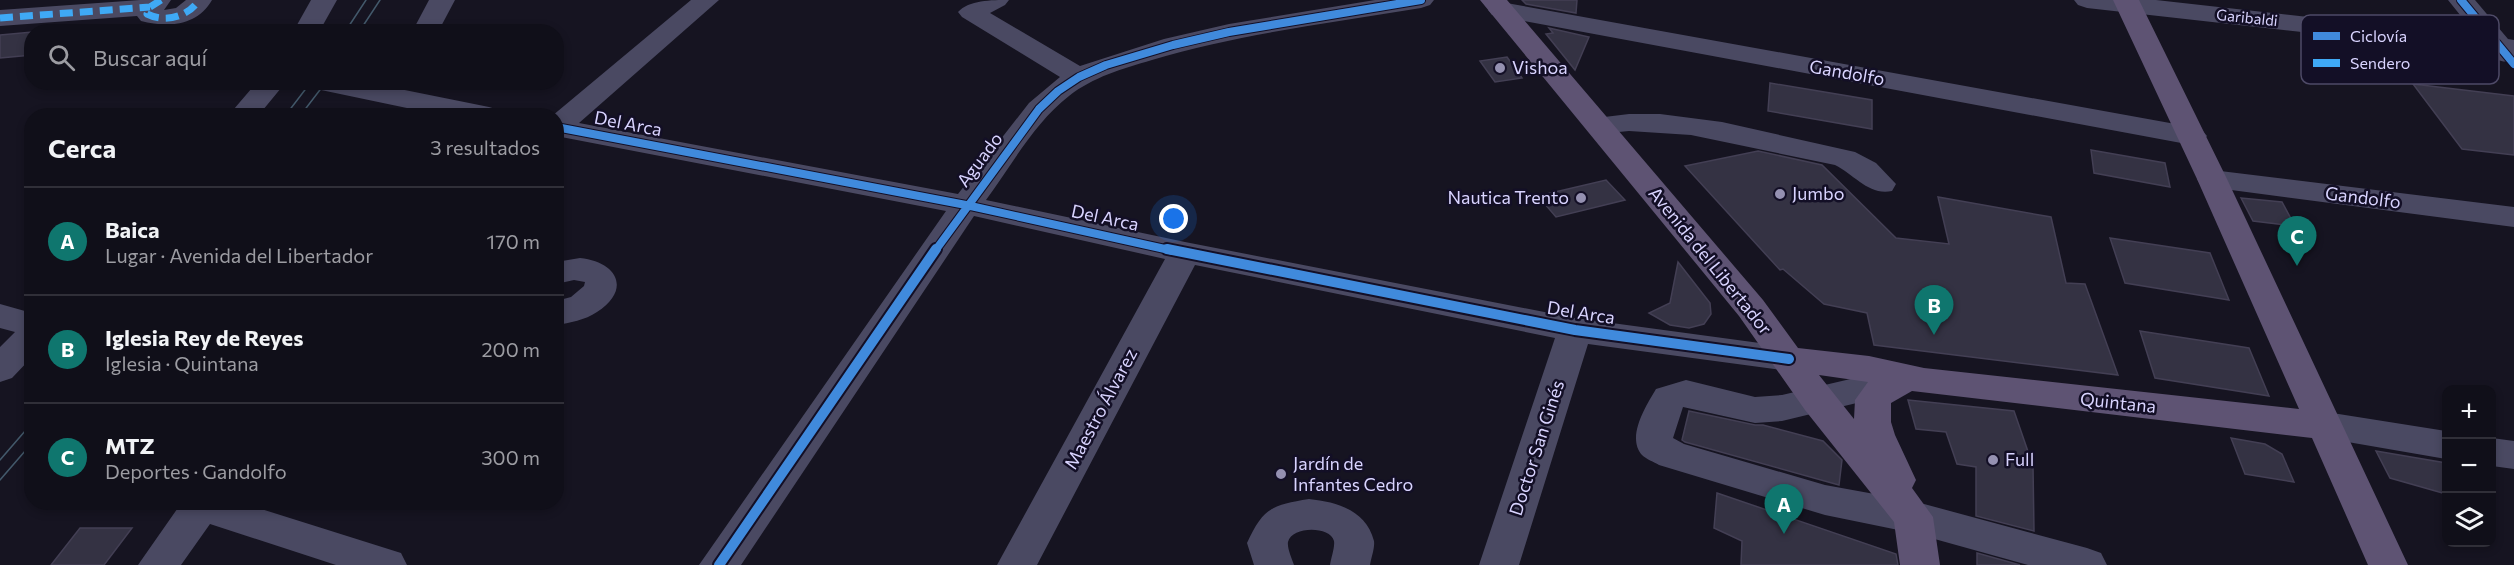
<!DOCTYPE html>
<html lang="es">
<meta charset="utf-8">
<style>
body{margin:0;font-family:Commissioner,sans-serif;background:#191822;color:#f1f3f6}
.controls{position:absolute;right:18px;bottom:18px;display:grid;overflow:hidden;border-radius:12px;box-shadow:0 3px 9px #0003}
.controls button{width:54px;height:54px;display:grid;place-items:center;padding:0;border:0;border-bottom:2px solid #302f38;background:#100f19;color:#f1f3f6;font:30px sans-serif}
.you{position:absolute;left:1174px;top:219px;width:21px;height:21px;margin:-15px;border:4px solid #fff;border-radius:50%;background:#1a73e8;box-shadow:0 0 0 9px #1a73e833}
.badge{display:grid;place-items:center;width:39px;height:39px;border-radius:50%;background:#0f766e;color:#fff;font-size:20px;font-weight:700}
.pin{position:absolute;translate:-50% -50px;filter:drop-shadow(0 2px 3px #0008)}
.pin::after{content:'';position:absolute;top:32px;width:21px;height:18px;background:inherit;clip-path:polygon(0 0,100% 0,50% 100%)}
.list{margin:0;padding:0;list-style:none}
h2{display:flex;justify-content:space-between;align-items:center;height:78px;margin:0;padding:0 24px;font-size:26px}
h2 small{font-size:20px;font-weight:400;color:#9c9ca2}
.list li{display:grid;grid-template-columns:39px 1fr auto;gap:18px;align-items:center;box-sizing:border-box;height:108px;padding:0 24px;border-top:2px solid #302f38}
.list b{display:block;font-size:22px;white-space:nowrap}
.list p{margin:0;font-size:20px;white-space:nowrap;color:#9c9ca2}
.list em{font-size:20px;font-style:normal;color:#9c9ca2}
.icon{flex:none;width:33px;height:33px;fill:none;stroke:currentColor;stroke-width:2;stroke-linecap:round;stroke-linejoin:round}
.map{position:relative;flex:none;width:2514px;height:565px;overflow:hidden}
.search{position:absolute;background:#100f19;box-shadow:0 3px 9px #0003;left:24px;top:24px;width:540px;height:66px;display:flex;align-items:center;gap:15px;box-sizing:border-box;padding:0 21px;border-radius:24px;color:#9c9ca2;font-size:22px}
.panel{position:absolute;background:#100f19;box-shadow:0 3px 9px #0003;left:24px;top:108px;width:540px;height:402px;border-radius:24px}
.map>svg:first-child{display:block}
.building{fill:#343243;stroke:#433f54;stroke-width:1.5}
.lines{fill:none;stroke-linecap:round;stroke-linejoin:round}
.minor{fill:#4a4962;fill-rule:evenodd}
.major{fill:#5e5373;fill-rule:evenodd}
.tram{stroke:#43596b;stroke-width:1.5}
.quiet{stroke:#3fa9f5;stroke-width:7;stroke-dasharray:13 7;stroke-linecap:butt}
.cycleway-far1-casing{stroke:#130f26;stroke-width:10}
.cycleway-casing{stroke:#130f26;stroke-width:14}
.cycleway-far1{stroke:#408adc;stroke-width:8}
.cycleway{stroke:#408adc;stroke-width:10}
.poi-dot{fill:#9591b1;stroke:#130f26;stroke-width:2}
.labels{text-anchor:middle;stroke-width:5;stroke-linejoin:round;paint-order:stroke}
.far-street-label{font-size:15px;fill:#d9d4ff;stroke:#130f26}
.poi-label{font-size:18px;fill:#d9d4ff;stroke:#130f26;text-anchor:start}
.street-label{font-size:18px;fill:#d9d4ff;stroke:#130f26}
.key{fill:#130f26;stroke:#4e4a67;stroke-width:1.5}
.key-label{font-size:16px;fill:#d9d4ff}
</style>
<div class="map">
<svg width="2514" height="565" viewBox="0 0 2514 565">
<rect width="100%" height="100%" fill="#161421"/>
<!-- building -->
<path class="building" d="M1522 0H1577L1576 13 1526 4Z
M1549 28 1589 37 1575 70 1546 34 1553 33Z
M32 32V55L0 58V35Z
M1507 57 1522 78 1495 82 1480 61Z
M1770 83 1872 100V129L1768 111Z
M2413 84 2514 96V155L2462 149Z
M2091 150 2165 163 2170 187 2094 173Z
M1758 151 1822 165 1896 238 1949 244 1938 197 2051 217 2066 283 2085 284 2118 375 1874 345 1867 313 1824 304 1783 269 1780 270 1685 166Z
M1606 180 1625 200 1556 217 1538 196Z
M2241 198 2282 202 2295 226 2253 221Z
M2110 238 2210 253 2229 300 2125 283Z
M1678 262 1710 303 1711 314 1704 324 1689 328 1670 325 1649 313 1670 303Z
M2140 331 2249 348 2269 396 2155 378Z
M1908 400 2014 411 2033 466 2034 531 1976 516V467L1957 464 1946 432 1916 429Z
M1689 411 1755 425H1763L1823 441 1842 460 1839 485 1685 442 1682 440Z
M2231 438 2265 444 2282 454 2294 482 2245 474Z
M2376 451 2446 463V494L2390 478Z
M1717 493 1896 554 1898 565H1741L1742 541 1714 528Z
M80 528H132L104 565H51Z
M1977 553 2020 565H1977Z"/>
<g class="lines">
<!-- minor -->
<path class="minor" d="M140 0H171L164 10 176 8 186 0H212C197 26 168 28 141 21L137 16 0 26V10Z
M311 0H337L319 32H293Z
M429 0H455L438 32H412Z
M691 0H719L579 123 958 194 1029 103 1060 77 962 17 958 12C969 0 991 0 1009 0L1005 5 990 13 1080 66 1164 39 1229 24 1375 0H1434L1430 5 1421 8C1331 23 1239 34 1152 60 1122 69 1093 77 1069 96 1035 122 1011 166 986 200L1185 242 1575 318 1789 347 1801 350 1807 359 1801 368 1789 371 1588 344 1519 565H1479L1555 338 1195 265 1037 565H997L1165 259 974 216 741 565H699L946 211 556 136V116H552Z
M2074 0H2156L2477 36 2448 0H2475L2508 39 2514 40V60C2504 63 2498 62 2491 53L2087 8 2078 5Z
M1501 2 2192 127 2202 130 2207 136 2202 142 2192 145 1492 15 1488 10 1492 5Z
M257 82H286L258 116H228Z
M308 82H365L489 107 499 110 503 116H445L321 90 311 88Z
M1629 114H1660L1722 122 1855 152 1876 163 1896 184 1892 191C1869 196 1855 175 1835 165L1691 135 1629 131 1598 134 1588 131 1584 125 1588 119Z
M2212 170 2514 207V227L2201 186 2197 179 2201 172Z
M580 258C617 262 632 289 597 312 585 320 570 323 556 325V301L571 297 584 286 585 282 574 280 556 284V262Z
M0 304 32 313V357L12 378 0 382V347L15 332 0 328Z
M1906 366 1919 370 1924 379 1919 388 1782 421 1755 423 1683 407 1673 438 1684 444 1825 485 1913 501 2087 548 2101 553 2107 565H2028L1913 533 1825 515 1659 465C1654 462 1646 459 1642 455 1626 437 1646 406 1656 389L1686 380 1755 397 1782 395Z
M2326 412 2446 431V459L2313 436 2308 426 2313 416Z
M2492 438 2514 441V469L2492 466Z
M1309 499C1337 502 1366 510 1374 541 1375 548 1371 558 1370 565H1330C1331 558 1335 547 1334 541 1330 526 1292 526 1288 542 1287 548 1292 559 1294 565H1254L1247 543C1263 508 1272 505 1309 499Z
M182 502H239L401 553 407 565H336L210 524 181 565H138Z"/>
<!-- major -->
<path class="major" d="M1480 0H1507L1763 300 1798 348 1869 356 1924 368 2299 409 2197 179 2113 0H2139L2227 179 2408 565H2368L2312 438 1912 391 1891 403V422L1895 435 1916 480 1912 488 1933 517 1940 565H1900L1894 522 1805 410 1739 316ZM1819 375 1868 382 1855 400 1854 419Z"/>
<!-- tram -->
<path class="tram" d="M345 32 366 0
M359 32 380 0
M285 116 311 82
M300 116 326 82
M0 460 32 423
M0 480 32 443"/>
<!-- quiet -->
<path class="quiet" d="M161 0 150 7 147 14C165 23 188 17 199 0
M0 18 150 7"/>
<defs>
<path id="cycleway-far1" d="M2461 0 2514 64
M556 127 966 205 1174 251
M935 251 1039 109 1058 91 1079 77 1106 65 1173 45 1229 32 1421 0"/>
<path id="cycleway" d="M1167 249 1575 330 1789 359
M719 565 936 249"/>
</defs>
<!-- cycleway-far1 casing -->
<use href="#cycleway-far1" class="cycleway-far1-casing"/>
<!-- cycleway casing -->
<use href="#cycleway" class="cycleway-casing"/>
<!-- cycleway-far1 -->
<use href="#cycleway-far1" class="cycleway-far1"/>
<!-- cycleway -->
<use href="#cycleway" class="cycleway"/>
</g>
<!-- markers -->
<g class="poi-dot">
<circle cx="1500" cy="68" r="6"/>
<circle cx="1780" cy="194" r="6"/>
<circle cx="1581" cy="198" r="6"/>
<circle cx="1993" cy="460" r="6"/>
<circle cx="1281" cy="474" r="6"/>
</g>
<g class="labels">
<!-- far-street labels -->
<g class="far-street-label">
<text transform="translate(2247 18) rotate(6)" y="5">Garibaldi</text>
</g>
<!-- poi labels -->
<g class="poi-label">
<text x="1512" y="74">Vishoa</text>
<text x="1792" y="200">Jumbo</text>
<text x="1569" y="204" text-anchor="end">Nautica Trento</text>
<text x="2005" y="466">Full</text>
<text x="1293" y="470">Jardín de<tspan x="1293" dy="21">Infantes Cedro</tspan></text>
</g>
<!-- street labels -->
<g class="street-label">
<text transform="translate(1847 73) rotate(10)" y="6">Gandolfo</text>
<text transform="translate(628 124) rotate(11)" y="6">Del Arca</text>
<text transform="translate(980 160) rotate(-53)" y="6">Aguado</text>
<text transform="translate(2363 198) rotate(7)" y="6">Gandolfo</text>
<text transform="translate(1105 218) rotate(12)" y="6">Del Arca</text>
<text transform="translate(1710 261) rotate(51)" y="6">Avenida del Libertador</text>
<text transform="translate(1581 313) rotate(9)" y="6">Del Arca</text>
<text transform="translate(2118 403) rotate(6)" y="6">Quintana</text>
<text transform="translate(1101 409) rotate(-62)" y="6">Maestro Álvarez</text>
<text transform="translate(1537 448) rotate(-72)" y="6">Doctor San Ginés</text>
</g>
</g>
<!-- legend -->
<rect x="2301" y="15" width="198" height="69" rx="9" class="key"/>
<rect x="2313" y="32" width="27" height="8" fill="#408adc"/>
<rect x="2313" y="59" width="27" height="8" fill="#3fa9f5"/>
<g class="key-label">
<text x="2350" y="42">Ciclovía</text>
<text x="2350" y="69">Sendero</text>
</g>
</svg>
<div class="controls">
<button>+</button>
<button>−</button>
<button><svg class="icon" aria-label="layers" viewBox="0 0 24 24"><path d="M12 4l9 5-9 5-9-5zM3 14l9 5 9-5"/></svg></button>
</div>
<div class="you"></div>
<div class="pin badge" style="left:1784px;top:534px">A</div>
<div class="pin badge" style="left:1934px;top:335px">B</div>
<div class="pin badge" style="left:2297px;top:266px">C</div>
<div class="search"><svg class="icon" aria-label="search" viewBox="0 0 24 24"><circle cx="10" cy="10" r="6"/><path d="M15 15l6 6"/></svg>Buscar aquí</div>
<section class="panel">
<h2>Cerca<small>3 resultados</small></h2>
<ul class="list">
<li><span class="badge">A</span><div><b>Baica</b><p>Lugar · Avenida del Libertador</p></div><em>170 m</em></li>
<li><span class="badge">B</span><div><b>Iglesia Rey de Reyes</b><p>Iglesia · Quintana</p></div><em>200 m</em></li>
<li><span class="badge">C</span><div><b>MTZ</b><p>Deportes · Gandolfo</p></div><em>300 m</em></li>
</ul>
</section>
</div>
